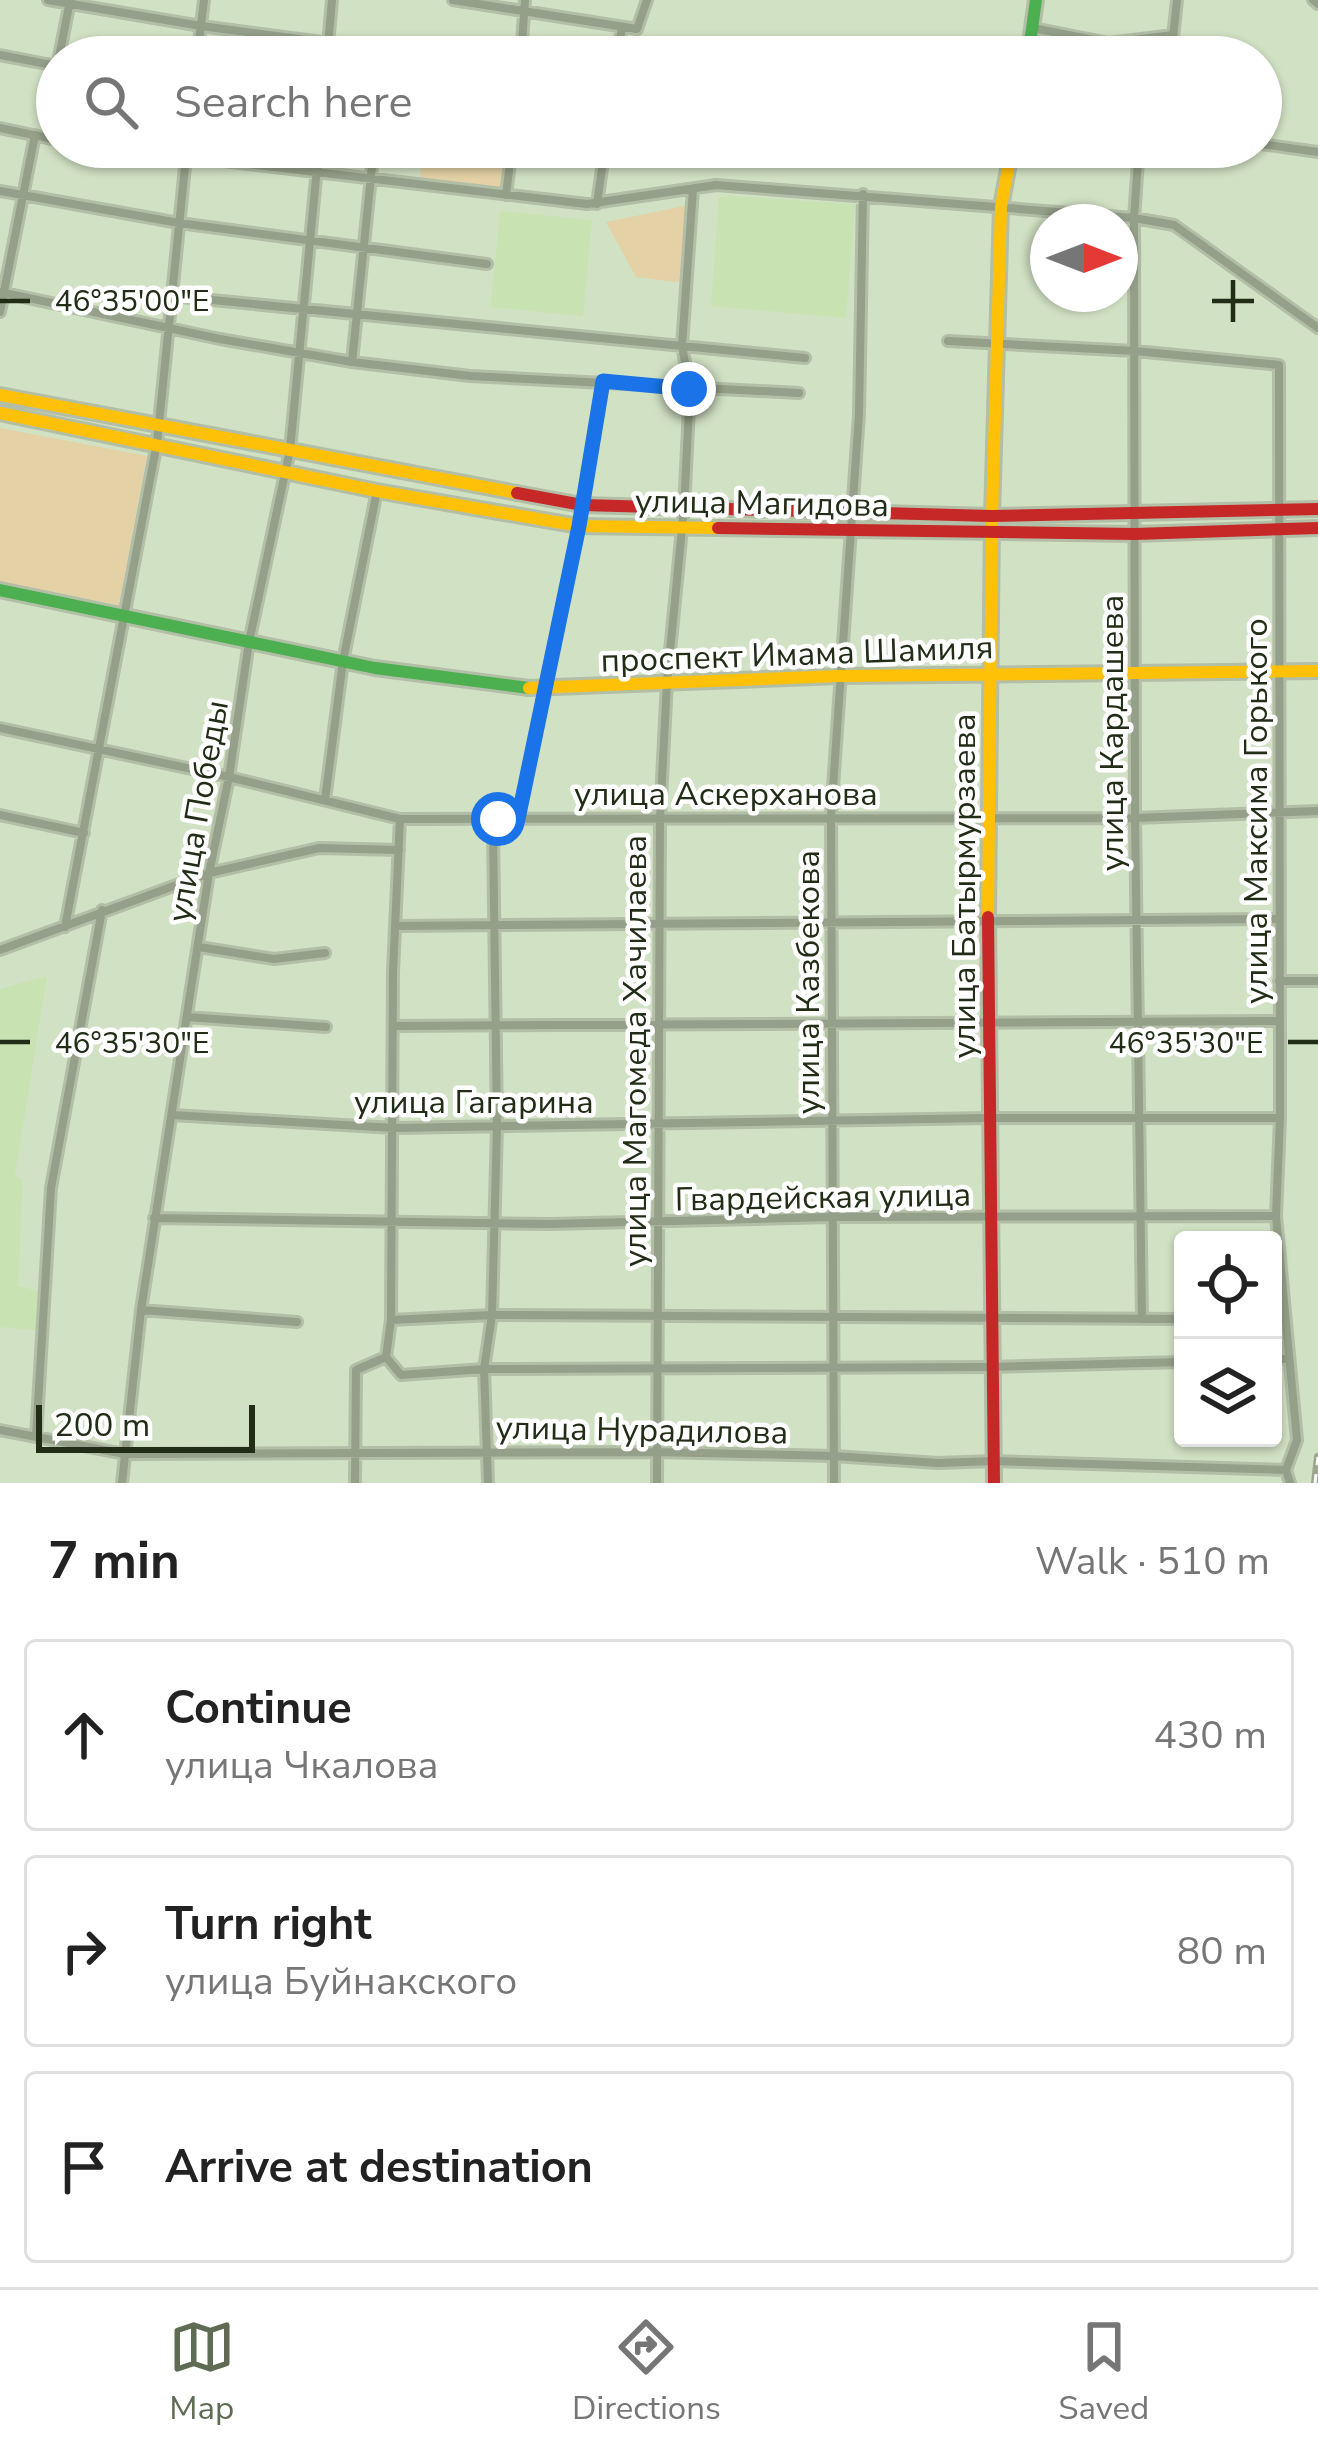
<!DOCTYPE html>
<meta charset="utf-8">
<style>
body{margin:0;font-family:"Nunito Sans",sans-serif;background:#f2f2f2;color:#222}
.controls{position:absolute;right:36px;bottom:36px;display:grid;overflow:hidden;border-radius:12px;box-shadow:0 3px 9px #0004}
.controls button{width:108px;height:108px;display:grid;place-items:center;padding:0;border:0;border-bottom:3px solid #e0e0e0;background:#fff;color:#222;font:60px sans-serif}
.compass{position:absolute;left:1030px;top:204px;width:108px;height:108px;border-radius:50%;background:#fff;box-shadow:0 3px 9px #0004;rotate:90deg}
.scale{position:absolute;left:36px;bottom:30px;width:219px;box-sizing:border-box;padding-left:12px;border:6px solid #222d17;border-top:0;font-size:33px;line-height:42px;white-space:nowrap;color:#222d17;-webkit-text-stroke:9px #fff;paint-order:stroke}
.stop{position:absolute;width:36px;height:36px;margin:-27px;border:9px solid #1a73e8;border-radius:50%;background:#fff}
.stop.end{background:#1a73e8;border-color:#fff;box-shadow:0 3px 12px #0008}
.list{margin:0;padding:0;list-style:none}
h2{display:flex;justify-content:space-between;align-items:center;height:156px;margin:0;padding:0 48px;font-size:51px}
h2 small{font-size:39px;font-weight:400;color:#767676}
.list li{display:grid;grid-template-columns:78px 1fr auto;gap:36px;align-items:center;box-sizing:border-box;height:192px;margin:0 24px 24px;padding:0 24px;border:3px solid #e0e0e0;border-radius:12px}
.list b{display:block;font-size:45px;white-space:nowrap}
.list p{margin:0;font-size:39px;white-space:nowrap;color:#767676}
.list em{font-size:39px;font-style:normal;color:#767676}
.icon{flex:none;width:66px;height:66px;fill:none;stroke:currentColor;stroke-width:2;stroke-linecap:round;stroke-linejoin:round}
.map{position:relative;flex:none;width:1318px;height:1483px;overflow:hidden}
.search{position:absolute;background:#fff;box-shadow:0 3px 9px #0004;left:36px;right:36px;top:36px;height:132px;display:flex;align-items:center;gap:30px;box-sizing:border-box;padding:0 42px;border-radius:66px;color:#767676;font-size:45px}
.sheet{height:804px;background:#fff}
nav{display:flex;justify-content:space-around;align-items:center;box-sizing:border-box;height:168px;border-top:3px solid #e0e0e0;background:#fff;font-size:33px;color:#767676}
nav a{display:grid;justify-items:center;gap:6px}
nav .on{color:#5f6c53}
.map>svg:first-child{display:block}
.built{fill:#c9e2b2}
.green{fill:#e4d2a6}
.lines{fill:none;stroke-linecap:round;stroke-linejoin:round}
.street-casing{stroke:#b2bea6;stroke-width:14}
.fast-casing{stroke:#b2bea6;stroke-width:18}
.slow-casing{stroke:#b2bea6;stroke-width:18}
.jam-casing{stroke:#b2bea6;stroke-width:18}
.street{stroke:#94a089;stroke-width:8}
.fast{stroke:#4caf50;stroke-width:12}
.slow{stroke:#ffc107;stroke-width:12}
.jam{stroke:#c62828;stroke-width:12}
.rail-casing{stroke:#9ba690;stroke-width:8}
.rail{stroke:#fff;stroke-width:3;stroke-dasharray:9;stroke-linecap:butt}
.route{stroke:#1a73e8;stroke-width:15}
.ticks{fill:none;stroke:#222d17;stroke-width:4.5}
.labels{text-anchor:middle;stroke-width:9;stroke-linejoin:round;paint-order:stroke}
.street-label{font-size:33px;fill:#222d17;stroke:#fff}
.ticks-label{font-size:30px;text-anchor:middle;fill:#222d17;stroke:#fff;stroke-width:9;stroke-linejoin:round;paint-order:stroke}
</style>
<div class="map">
<svg width="1318" height="1483" viewBox="0 0 1318 1483">
<rect width="100%" height="100%" fill="#d1e1c3"/>
<!-- built -->
<path class="built" d="M732 196 855 204 846 318 711 306 719 198Z
M500 211 592 220 583 316 491 307Z
M47 976 15 1175 23 1180 18 1286 38 1291 37 1330 0 1327V989Z"/>
<!-- green -->
<path class="green" d="M420 147H508L503 191 421 183Z
M689 205 683 283 636 277 606 222Z
M0 428 147 456 119 605 0 582Z"/>
<g class="lines">
<defs>
<path id="street" d="M48 0 201 26 437 57
M453 0 637 29 647 0
M1313 0 1318 4
M1033 28 1109 43 1173 35
M0 55 57 66
M59 57 70 1
M197 57 204 0
M327 57 332 0
M521 57 525 0
M617 57 622 27
M1171 57 1177 0
M0 128 57 140
M1261 144 1318 152
M104 147 587 204 716 185 1134 218 1174 225 1318 328
M1139 147 1134 218 1135 818 1142 1319
M0 191 179 223 487 264
M506 195 512 147
M597 204 605 147
M0 292 220 339 352 362 470 376 799 393
M171 296 805 358
M0 312 35 135
M948 341 1135 351 1279 365 1280 1118 1276 1216 1297 1440 1286 1470
M352 362 374 147
M0 728 229 777 400 819 1135 818 1318 811
M325 800 343 661 377 491
M0 815 84 833
M518 819 579 526 603 381
M395 926 1279 919
M65 927 157 443 187 147
M199 947 274 959 325 953
M0 950 209 873 319 848 399 850
M1279 981H1318
M187 1017 326 1027
M394 1026 1280 1021
M172 1115 394 1128 989 1118H1280
M154 1218 549 1224 831 1217 1276 1216
M141 1310 297 1322
M391 1320 492 1315 1183 1319
M386 1357 401 1375 484 1369 991 1367 1183 1362
M386 1357 391 1320 393 972 400 819
M1273 1359H1288
M0 1430 125 1454 657 1452 834 1456 938 1463 994 1461 1286 1470
M36 1437 51 1188 102 910
M1286 1470 1290 1483
M122 1483 141 1310 209 873 229 777 249 642 290 450 319 147
M355 1483 356 1370 386 1357
M488 1483 484 1369 492 1315 497 1126 493 829 498 819
M657 1483 660 818 667 682 684 508 690 389 682 346 693 189
M834 1483 831 816 859 414 863 194"/>
<path id="fast" d="M1028 57 1036 0
M0 590 375 668 529 688"/>
<path id="slow" d="M0 395 517 493
M0 413 377 491 579 526 718 528
M529 688 839 676 1318 671
M988 917 992 516 1001 207 1012 147"/>
<path id="jam" d="M517 493 582 505 992 516 1318 509
M718 528 1135 534 1318 528
M988 917 994 1483"/>
</defs>
<!-- street casing -->
<use href="#street" class="street-casing"/>
<!-- fast casing -->
<use href="#fast" class="fast-casing"/>
<!-- slow casing -->
<use href="#slow" class="slow-casing"/>
<!-- jam casing -->
<use href="#jam" class="jam-casing"/>
<!-- street -->
<use href="#street" class="street"/>
<!-- fast -->
<use href="#fast" class="fast"/>
<!-- slow -->
<use href="#slow" class="slow"/>
<!-- jam -->
<use href="#jam" class="jam"/>
<defs>
<path id="rail" d="M1315 1483 1318 1457"/>
</defs>
<!-- rail casing -->
<use href="#rail" class="rail-casing"/>
<!-- rail -->
<use href="#rail" class="rail"/>
</g>
<g class="lines">
<!-- route -->
<path class="route" d="M498 819H518L579 526 603 381 689 389"/>
</g>
<!-- ticks -->
<path class="ticks" d="M1233 280V322M0 301H30M1212 301H1254M0 1042H30M1288 1042H1318"/>
<g class="labels">
<!-- street labels -->
<g class="street-label">
<text transform="translate(762 502) rotate(1)" y="12">улица Магидова</text>
<text transform="translate(797 653) rotate(-2)" y="12">проспект Имама Шамиля</text>
<text transform="translate(1111 733) rotate(-90)" y="12">улица Кардашева</text>
<text x="726" y="805">улица Аскерханова</text>
<text transform="translate(197 811) rotate(-80)" y="12">улица Победы</text>
<text transform="translate(1255 811) rotate(-90)" y="12">улица Максима Горького</text>
<text transform="translate(963 886) rotate(-90)" y="12">улица Батырмурзаева</text>
<text transform="translate(807 982) rotate(-90)" y="12">улица Казбекова</text>
<text transform="translate(634 1051) rotate(-90)" y="12">улица Магомеда Хачилаева</text>
<text x="474" y="1113">улица Гагарина</text>
<text transform="translate(823 1196) rotate(-1)" y="12">Гвардейская улица</text>
<text transform="translate(642 1429) rotate(1)" y="12">улица Нурадилова</text>
</g>
</g>
<g class="ticks-label">
<text x="132" y="311">46°35'00"E</text>
<text x="1186" y="1053">46°35'30"E</text>
<text x="132" y="1053">46°35'30"E</text>
</g>
</svg>
<div class="controls">
<button><svg class="icon" aria-label="locate" viewBox="0 0 24 24"><circle cx="12" cy="12" r="6"/><path d="M12 2v4M12 18v4M2 12h4M18 12h4"/></svg></button>
<button><svg class="icon" aria-label="layers" viewBox="0 0 24 24"><path d="M12 4l9 5-9 5-9-5zM3 14l9 5 9-5"/></svg></button>
</div>
<svg class="compass" viewBox="-18 -18 36 36"><path d="M0-13l5 13h-10z" fill="#e53935"/><path d="M0 13l5-13h-10z" fill="#767676"/></svg>
<div class="scale">200 m</div>
<div class="stop" style="left:498px;top:819px"></div>
<div class="stop end" style="left:689px;top:389px"></div>
<div class="search"><svg class="icon" aria-label="search" viewBox="0 0 24 24"><circle cx="10" cy="10" r="6"/><path d="M15 15l6 6"/></svg>Search here</div>
</div>
<section class="sheet">
<h2>7 min<small>Walk · 510 m</small></h2>
<ul class="list">
<li><svg class="icon" aria-label="ahead" viewBox="0 0 24 24"><path d="M12 20V5M6 11l6-6 6 6"/></svg><div><b>Continue</b><p>улица Чкалова</p></div><em>430 m</em></li>
<li><svg class="icon" aria-label="right" viewBox="0 0 24 24"><path d="M7 20v-9h11M14 6l5 5-5 5"/></svg><div><b>Turn right</b><p>улица Буйнакского</p></div><em>80 m</em></li>
<li><svg class="icon" aria-label="arrive" viewBox="0 0 24 24"><path d="M6 21V4h12l-3 4 3 4H6"/></svg><div><b>Arrive at destination</b></div></li>
</ul>
</section>
<nav>
<a class="on"><svg class="icon" aria-label="map" viewBox="0 0 24 24"><path d="M3 6l6-2 6 2 6-2v14l-6 2-6-2-6 2zM9 4v14M15 6v14"/></svg>Map</a>
<a><svg class="icon" aria-label="directions" viewBox="0 0 24 24"><path d="M12 3l9 9-9 9-9-9zM9 14v-3h6M13 9l2 2-2 2"/></svg>Directions</a>
<a><svg class="icon" aria-label="saved" viewBox="0 0 24 24"><path d="M7 4h10v16l-5-4-5 4z"/></svg>Saved</a>
</nav>
